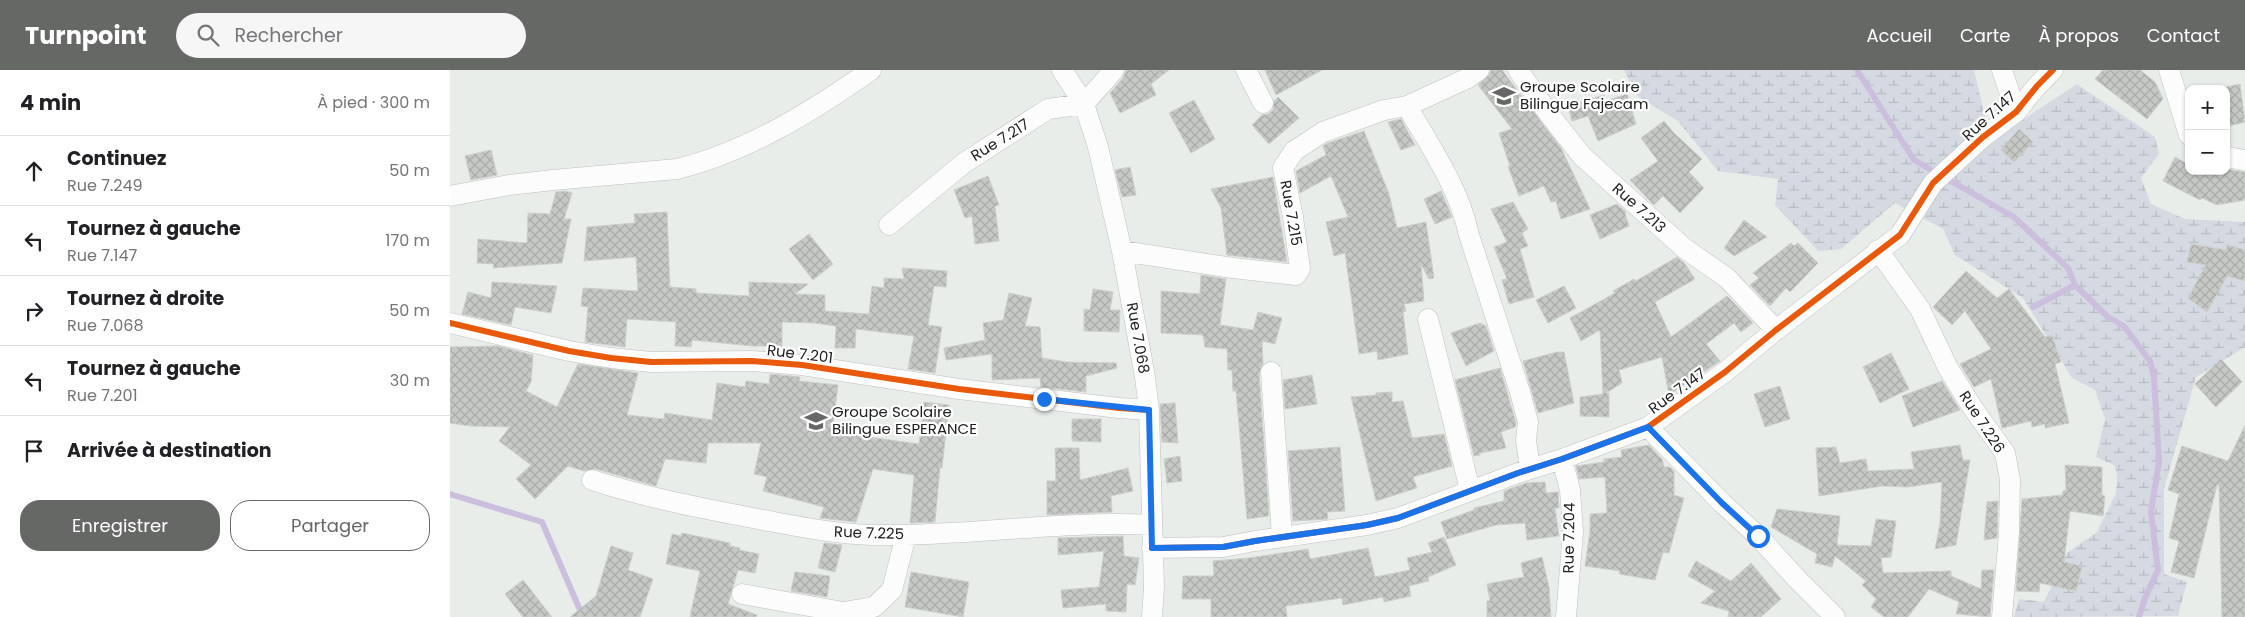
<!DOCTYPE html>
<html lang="fr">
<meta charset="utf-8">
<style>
body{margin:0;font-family:Poppins,sans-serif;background:#f6f6f6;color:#202124}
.controls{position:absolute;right:15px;top:15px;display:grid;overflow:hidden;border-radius:10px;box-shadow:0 1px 4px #0004}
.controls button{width:45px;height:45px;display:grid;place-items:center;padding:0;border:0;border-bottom:1px solid #e0e0e0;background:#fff;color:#202124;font:25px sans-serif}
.stop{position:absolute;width:15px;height:15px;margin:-11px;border:4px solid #1a73e8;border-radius:50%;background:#fff}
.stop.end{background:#1a73e8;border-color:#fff;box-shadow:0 1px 5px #0008}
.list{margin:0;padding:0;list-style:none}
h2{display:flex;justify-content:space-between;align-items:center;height:65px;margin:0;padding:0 20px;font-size:21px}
h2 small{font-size:16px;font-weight:400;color:#757577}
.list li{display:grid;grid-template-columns:32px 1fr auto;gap:15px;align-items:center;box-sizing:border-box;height:70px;padding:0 20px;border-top:1px solid #e0e0e0}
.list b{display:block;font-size:19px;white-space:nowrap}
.list p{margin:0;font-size:16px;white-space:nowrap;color:#757577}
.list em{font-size:16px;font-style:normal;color:#757577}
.actions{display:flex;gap:10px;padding:15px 20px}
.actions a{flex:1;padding:11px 0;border:1px solid #666866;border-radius:20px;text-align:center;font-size:18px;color:#666866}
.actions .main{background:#666866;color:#fff}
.icon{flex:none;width:28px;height:28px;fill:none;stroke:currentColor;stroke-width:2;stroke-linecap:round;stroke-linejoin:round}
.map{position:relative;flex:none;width:1795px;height:547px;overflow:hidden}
header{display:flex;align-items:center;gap:30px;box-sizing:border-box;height:70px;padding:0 25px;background:#666866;color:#fff}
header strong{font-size:24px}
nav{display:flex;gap:28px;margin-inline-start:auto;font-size:18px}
.search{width:350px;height:45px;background:#f6f6f6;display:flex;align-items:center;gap:12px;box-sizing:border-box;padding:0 18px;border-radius:28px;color:#757577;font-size:19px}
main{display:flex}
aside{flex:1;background:#fff}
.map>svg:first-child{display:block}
.wetland{fill:url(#wetland-marsh)}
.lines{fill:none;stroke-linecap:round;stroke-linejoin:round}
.stream{stroke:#ccbfde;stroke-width:6}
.building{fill:url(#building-cross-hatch);stroke:#ccd0ca}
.minor-casing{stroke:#bebfbe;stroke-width:21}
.minor{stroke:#fcfcfc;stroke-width:20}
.cycleway-casing{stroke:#fff;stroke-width:9}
.cycleway{stroke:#e8590c;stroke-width:6}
.route{stroke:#1a73e8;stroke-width:6}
.labels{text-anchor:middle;stroke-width:4.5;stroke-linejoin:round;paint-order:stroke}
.poi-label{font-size:15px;fill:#202020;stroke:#fff;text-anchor:start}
.street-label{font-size:15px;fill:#202020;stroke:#fff}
</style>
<header>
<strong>Turnpoint</strong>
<div class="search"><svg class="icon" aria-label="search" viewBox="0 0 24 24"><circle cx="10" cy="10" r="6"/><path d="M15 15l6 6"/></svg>Rechercher</div>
<nav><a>Accueil</a><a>Carte</a><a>À propos</a><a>Contact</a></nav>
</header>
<main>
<aside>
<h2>4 min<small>À pied · 300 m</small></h2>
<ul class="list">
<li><svg class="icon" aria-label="ahead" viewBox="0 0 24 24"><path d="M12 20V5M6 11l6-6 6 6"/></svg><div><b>Continuez</b><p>Rue 7.249</p></div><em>50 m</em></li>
<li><svg class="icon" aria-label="left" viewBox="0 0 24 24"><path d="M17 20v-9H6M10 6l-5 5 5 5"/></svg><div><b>Tournez à gauche</b><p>Rue 7.147</p></div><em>170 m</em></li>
<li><svg class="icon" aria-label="right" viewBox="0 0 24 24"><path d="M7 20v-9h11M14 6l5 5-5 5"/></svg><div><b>Tournez à droite</b><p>Rue 7.068</p></div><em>50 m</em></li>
<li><svg class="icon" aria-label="left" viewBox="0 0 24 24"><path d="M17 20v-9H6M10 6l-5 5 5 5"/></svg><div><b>Tournez à gauche</b><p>Rue 7.201</p></div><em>30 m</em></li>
<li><svg class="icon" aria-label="arrive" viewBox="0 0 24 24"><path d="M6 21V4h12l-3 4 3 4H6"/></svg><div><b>Arrivée à destination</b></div></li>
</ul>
<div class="actions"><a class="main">Enregistrer</a><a>Partager</a></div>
</aside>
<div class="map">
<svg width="1795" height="547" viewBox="0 0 1795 547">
<defs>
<pattern id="wetland-marsh" width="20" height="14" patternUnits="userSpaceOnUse" patternTransform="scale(1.25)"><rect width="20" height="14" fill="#d5dae2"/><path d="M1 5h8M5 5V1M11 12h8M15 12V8" fill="none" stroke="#b7bbc2"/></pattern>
<pattern id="building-cross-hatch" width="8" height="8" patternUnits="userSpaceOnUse" patternTransform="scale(1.25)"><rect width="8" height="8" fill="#c5c8c5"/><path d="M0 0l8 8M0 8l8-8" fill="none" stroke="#a9aca9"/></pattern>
</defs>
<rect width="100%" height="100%" fill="#e9ede9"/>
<!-- wetland -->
<path class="wetland" d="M1174 0H1524L1541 71 1627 14 1705 67 1709 84 1691 108 1701 134 1735 149 1795 152V277L1746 307 1714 419V504L1737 512 1728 546 1564 547 1569 529 1594 532 1617 483 1647 462 1666 423 1667 404 1664 395 1646 387 1655 349 1645 320 1622 308 1573 228 1505 185 1493 159 1445 133 1391 179 1368 181 1325 135 1328 109 1268 101 1228 51 1187 26Z"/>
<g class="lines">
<!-- stream -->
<path class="stream" d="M1407 0 1464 90 1564 147 1618 198 1625 215 1658 247 1674 256 1700 291 1704 307 1709 392 1701 442 1708 500 1695 528 1689 547
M1583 237 1625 215
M0 424 92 452 133 547"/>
</g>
<!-- building -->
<path class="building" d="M676 0H719L701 14 706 25 670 43 660 23 673 8Z
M815 0H872L826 25Z
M1041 0H1052L1111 78 1140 139 1111 149 1106 131 1101 132 1094 116 1069 126 1058 96H1060L1049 63 1062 59 1028 15 1039 5Z
M1653 0H1690L1705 12 1713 29 1697 49 1645 9Z
M1790 14 1795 52 1779 56 1776 17Z
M1177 24 1186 54 1148 71 1138 46 1122 51 1118 36 1154 25 1155 31Z
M828 27 849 48 819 74 802 55 812 45 818 44 823 40 824 31Z
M744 30 765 69 741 83 719 43Z
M951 49 965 75 951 80 938 52Z
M1214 51 1223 62 1252 89 1239 102 1254 118 1230 143 1213 126 1204 135 1180 110 1208 91 1191 68Z
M1569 59 1583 72 1564 92 1551 80Z
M914 61 939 124 947 158 976 152 984 208 979 209 971 194 974 231 954 234 956 241 953 242 958 284 928 290 927 281 909 284 895 183 884 186 876 152 898 147 881 106 850 123 846 101 876 85 873 76 878 73Z
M41 80 47 105 21 110 15 86Z
M1725 87 1739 95V101H1776V99L1795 102V130L1767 135 1752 128 1750 130 1713 111Z
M680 97 686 125 672 127 665 100Z
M538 106 549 135 545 136 549 171 525 174 522 146 515 148 504 120Z
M823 107 837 192 777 185 771 138 761 119Z
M115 121 122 123 114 149H121L112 193 43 198 44 194 27 193 28 169 77 173 78 143 100 144 106 122Z
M991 121 1002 147 985 154 974 129Z
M1063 132 1078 159 1072 163 1078 176 1070 179 1084 227 1059 234 1052 210 1057 209 1044 177 1057 172 1041 139Z
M1167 134 1176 142 1175 144 1179 156 1150 169 1140 145Z
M217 142 220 217 246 219V223L299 226V212L358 214 345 224 375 225V241L419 244 422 216 434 218V208L454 209 452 198 497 201 496 217 484 216 478 255 492 257 485 303 458 299 464 266 406 259 405 278H385L386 256 364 253 332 252V276H303L242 270 241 277 225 276 226 252 177 249 175 277 135 272 138 237 131 236 133 218 188 221 186 187 134 191 137 157 185 153 184 144Z
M1294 150 1317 167 1284 186 1274 178Z
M359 164 383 194 363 210 339 179Z
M1341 173 1344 176 1348 173 1368 193 1340 222 1336 218 1320 236 1300 215 1309 208 1303 203Z
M1741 174 1776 180 1777 175 1795 180V211L1777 206 1757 242 1738 228 1756 195 1737 192Z
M1227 187 1235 194 1245 209 1205 232 1221 267 1277 226 1303 253 1291 262 1284 253 1256 274 1270 291 1219 325 1212 287 1169 300 1172 313 1156 323H1159V347L1130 346V327L1153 324 1150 260 1131 271 1120 248 1165 223 1163 221 1184 209 1186 211Z
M1516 201 1547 228 1559 219 1595 267 1602 265 1611 292 1605 294 1619 353 1595 358V354L1582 357 1581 351 1552 358 1541 309 1524 317 1510 294 1541 279 1515 241 1502 255 1483 237Z
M751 205 776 209 770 255 803 260 808 242 832 248 825 274 812 271 813 294 809 303 819 446 797 449 786 321H783L782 300H778L777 279 755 277 753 265 711 263V221L750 224Z
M42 212 107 216 101 243 65 237 61 255 12 244 18 222 41 228Z
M1114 216 1126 238 1098 253 1086 230Z
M643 219 663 222 660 240H670L669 262 634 261V239L640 240Z
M559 223 582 228 575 256 590 257 592 288 616 292 666 293 667 298 636 306V322L591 317 590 308 542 310V284L496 290 494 278 535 270 533 253 553 250Z
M1030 253 1036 256 1044 281 1016 296 1001 263Z
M48 276 83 285 81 312 76 321 107 337 128 294 188 303 177 345 214 349 215 343 262 350 267 313 295 317 296 311 319 314 320 304 350 307 349 311 388 315 382 362 469 374 474 332 499 335 492 398H490L485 452 460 453 464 405 423 399 406 452 370 448 374 437 313 421 317 407 304 404 311 373H258L256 393 215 389 206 416 146 399 134 401 118 396 85 429 66 409 81 395 49 371 60 357 20 356 0 353V277Z
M1107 282H1114L1124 333 1088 343 1073 291Z
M1441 283 1459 319 1430 333 1413 297Z
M1771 289 1792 312 1766 337 1745 314Z
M1050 298 1066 353 1065 357 1051 362 1056 378 1030 383V385L1024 386 1005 310Z
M862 305 867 334 835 339 833 310Z
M1492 311 1510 340 1463 357 1452 326Z
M1330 316 1340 349 1315 357 1304 324Z
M942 322V332L953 331 962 368 994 364 1002 396 963 407 967 418 926 431 901 327 926 325V323Z
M725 333 728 373 712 372 710 334Z
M622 349H651V372L622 371Z
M1795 355V547H1772L1769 415H1767L1744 508 1721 502 1729 471 1719 468 1729 424 1718 420 1732 376 1778 391Z
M1199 375 1212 389 1214 397H1220L1224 401V425L1234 428 1219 483 1213 482 1205 510 1169 504 1170 501 1135 496 1140 461V444L1157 443 1155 407 1129 409 1126 396 1154 392V389L1172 387 1171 380Z
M1510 375 1513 390H1520L1506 475 1485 479 1490 454 1492 412 1458 417 1432 416 1369 426 1366 378 1386 377 1390 393 1416 389 1418 401 1464 399 1461 382Z
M890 377 895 441 877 442 878 449 843 451 838 381Z
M605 378H629L630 410 678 398 683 421 661 426 662 442 597 445V411H606Z
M730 386 732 411 717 413 714 389Z
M1615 395 1652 397V425L1655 426 1653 446 1620 441 1614 492 1632 496 1626 521 1590 513 1589 522 1566 521 1572 429 1613 425V421L1616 420Z
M1095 412 1096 423 1108 422 1109 438H1105L1109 466 1077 470 1075 453 1046 455 997 469 991 452 1024 440V438L1054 431V421L1076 413Z
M1548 431 1547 468 1534 470 1537 432Z
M1327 439 1390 446 1387 475 1421 476 1426 449 1446 451 1441 487 1431 488 1433 503 1501 501V506L1531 519 1532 500H1544L1540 547 1506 544 1509 532 1479 519 1458 547H1434L1421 537 1426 529 1412 515 1416 511 1385 486 1382 497 1365 493 1367 484 1321 457Z
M232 463 280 473V476L290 478 289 480 309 484 305 503 288 500 278 534 307 545 306 547H240L250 501 216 494 222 464 231 466Z
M673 466 674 486 689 488 685 515 677 514 676 542 656 541V534L613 538 611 520 649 517 654 481 608 485V468Z
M994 467 1006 495 978 507 979 511 959 516 961 526 934 532 933 527 893 535 892 528 836 536 837 547H761V529H732L733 506H764L763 491 799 488 858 479 860 489 918 478 925 507 960 500 957 488 982 482 978 473Z
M374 473 392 475 385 502 368 498Z
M161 476 183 483 178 500 203 509 190 547H120L146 526Z
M1092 487 1099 517 1101 547H1037V531H1040L1037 514 1074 507 1071 493Z
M1246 491 1281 511 1301 493 1331 529 1311 547H1278L1279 541 1251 533 1265 521 1238 506Z
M345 502 380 506 377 527 341 521Z
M461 502 519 512 513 547 455 537Z
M73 510 102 547H73L55 524Z"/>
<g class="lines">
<defs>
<path id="minor" d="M612 0 634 34 648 77 672 181 695 307 699 340 704 517 702 547
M796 0 813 33
M1068 0 1099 44 1132 86 1234 178 1277 208 1326 260
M1552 0 1566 42
M1719 0 1739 65
M957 36C981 78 1009 118 1019 165L1070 322 1078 352 1076 370 1080 399
M1776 87 1795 90
M0 126 59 115 103 110 227 99C297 82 363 41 421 0
M439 155 514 93 598 39 634 34 664 0
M1428 180 1470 239 1498 298 1522 337 1555 383 1560 410 1559 463 1552 547
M672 181 783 198 846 205 850 199 843 147 833 98 844 81 873 62 934 40 957 36 1016 9 1029 0
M978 249 1020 420
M0 253 119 281 161 288 201 292 302 291 352 295 509 319 669 338 699 340
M821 302 832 467
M1198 357 1272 433 1308 466 1347 509 1385 547
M1112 389 1120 420 1123 462 1116 547
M142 410C197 428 252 438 308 449 346 456 383 464 421 465 515 467 608 450 702 455
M702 478 773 477 805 471 917 455 948 448 1068 403 1112 389 1198 357 1275 302 1326 260 1450 165 1483 113 1533 67 1566 42 1587 16 1603 0
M292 524 393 542 424 537 442 520 456 465"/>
</defs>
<!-- minor casing -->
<use href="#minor" class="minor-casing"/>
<!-- minor -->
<use href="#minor" class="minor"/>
<defs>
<path id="cycleway" d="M0 253 119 281 161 288 201 292 302 291 352 295 509 319 669 338 699 340
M702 478 773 477 805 471 917 455 948 448 1068 403 1112 389 1198 357 1275 302 1326 260 1450 165 1483 113 1533 67 1566 42 1587 16 1603 0"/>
</defs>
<!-- cycleway casing -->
<use href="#cycleway" class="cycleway-casing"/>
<!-- cycleway -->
<use href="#cycleway" class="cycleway"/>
</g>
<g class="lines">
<!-- route -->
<path class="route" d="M594 329 699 340 702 478 773 477 805 471 917 455 948 448 1068 403 1112 389 1198 357 1272 433 1308 466"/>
</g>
<!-- icons -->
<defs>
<symbol id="school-bare" viewBox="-9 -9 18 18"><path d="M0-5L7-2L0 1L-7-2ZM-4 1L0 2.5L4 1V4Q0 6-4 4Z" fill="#666866" stroke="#fff" stroke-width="2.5" paint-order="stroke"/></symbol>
</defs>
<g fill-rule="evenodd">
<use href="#school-bare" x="1038" y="10" width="32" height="32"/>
<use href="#school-bare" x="350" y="335" width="32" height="32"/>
</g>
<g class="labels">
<!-- poi labels -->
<g class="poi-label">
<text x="1070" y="22">Groupe Scolaire<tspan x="1070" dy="17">Bilingue Fajecam</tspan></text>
<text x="382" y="347">Groupe Scolaire<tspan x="382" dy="17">Bilingue ESPERANCE</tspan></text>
</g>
<!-- street labels -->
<g class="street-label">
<text transform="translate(1539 46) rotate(-42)" y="5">Rue 7.147</text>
<text transform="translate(550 70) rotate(-32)" y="5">Rue 7.217</text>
<text transform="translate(1189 138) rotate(42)" y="5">Rue 7.213</text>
<text transform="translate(841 143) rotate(80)" y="5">Rue 7.215</text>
<text transform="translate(688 268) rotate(80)" y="5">Rue 7.068</text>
<text transform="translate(350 284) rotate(7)" y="5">Rue 7.201</text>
<text transform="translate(1227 321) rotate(-36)" y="5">Rue 7.147</text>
<text transform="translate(1532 352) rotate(57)" y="5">Rue 7.226</text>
<text transform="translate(419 463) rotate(2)" y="5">Rue 7.225</text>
<text transform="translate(1119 468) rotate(-89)" y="5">Rue 7.204</text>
</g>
</g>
</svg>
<div class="controls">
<button>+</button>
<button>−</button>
</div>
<div class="stop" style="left:1308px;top:466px"></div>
<div class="stop end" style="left:594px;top:329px"></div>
</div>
</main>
